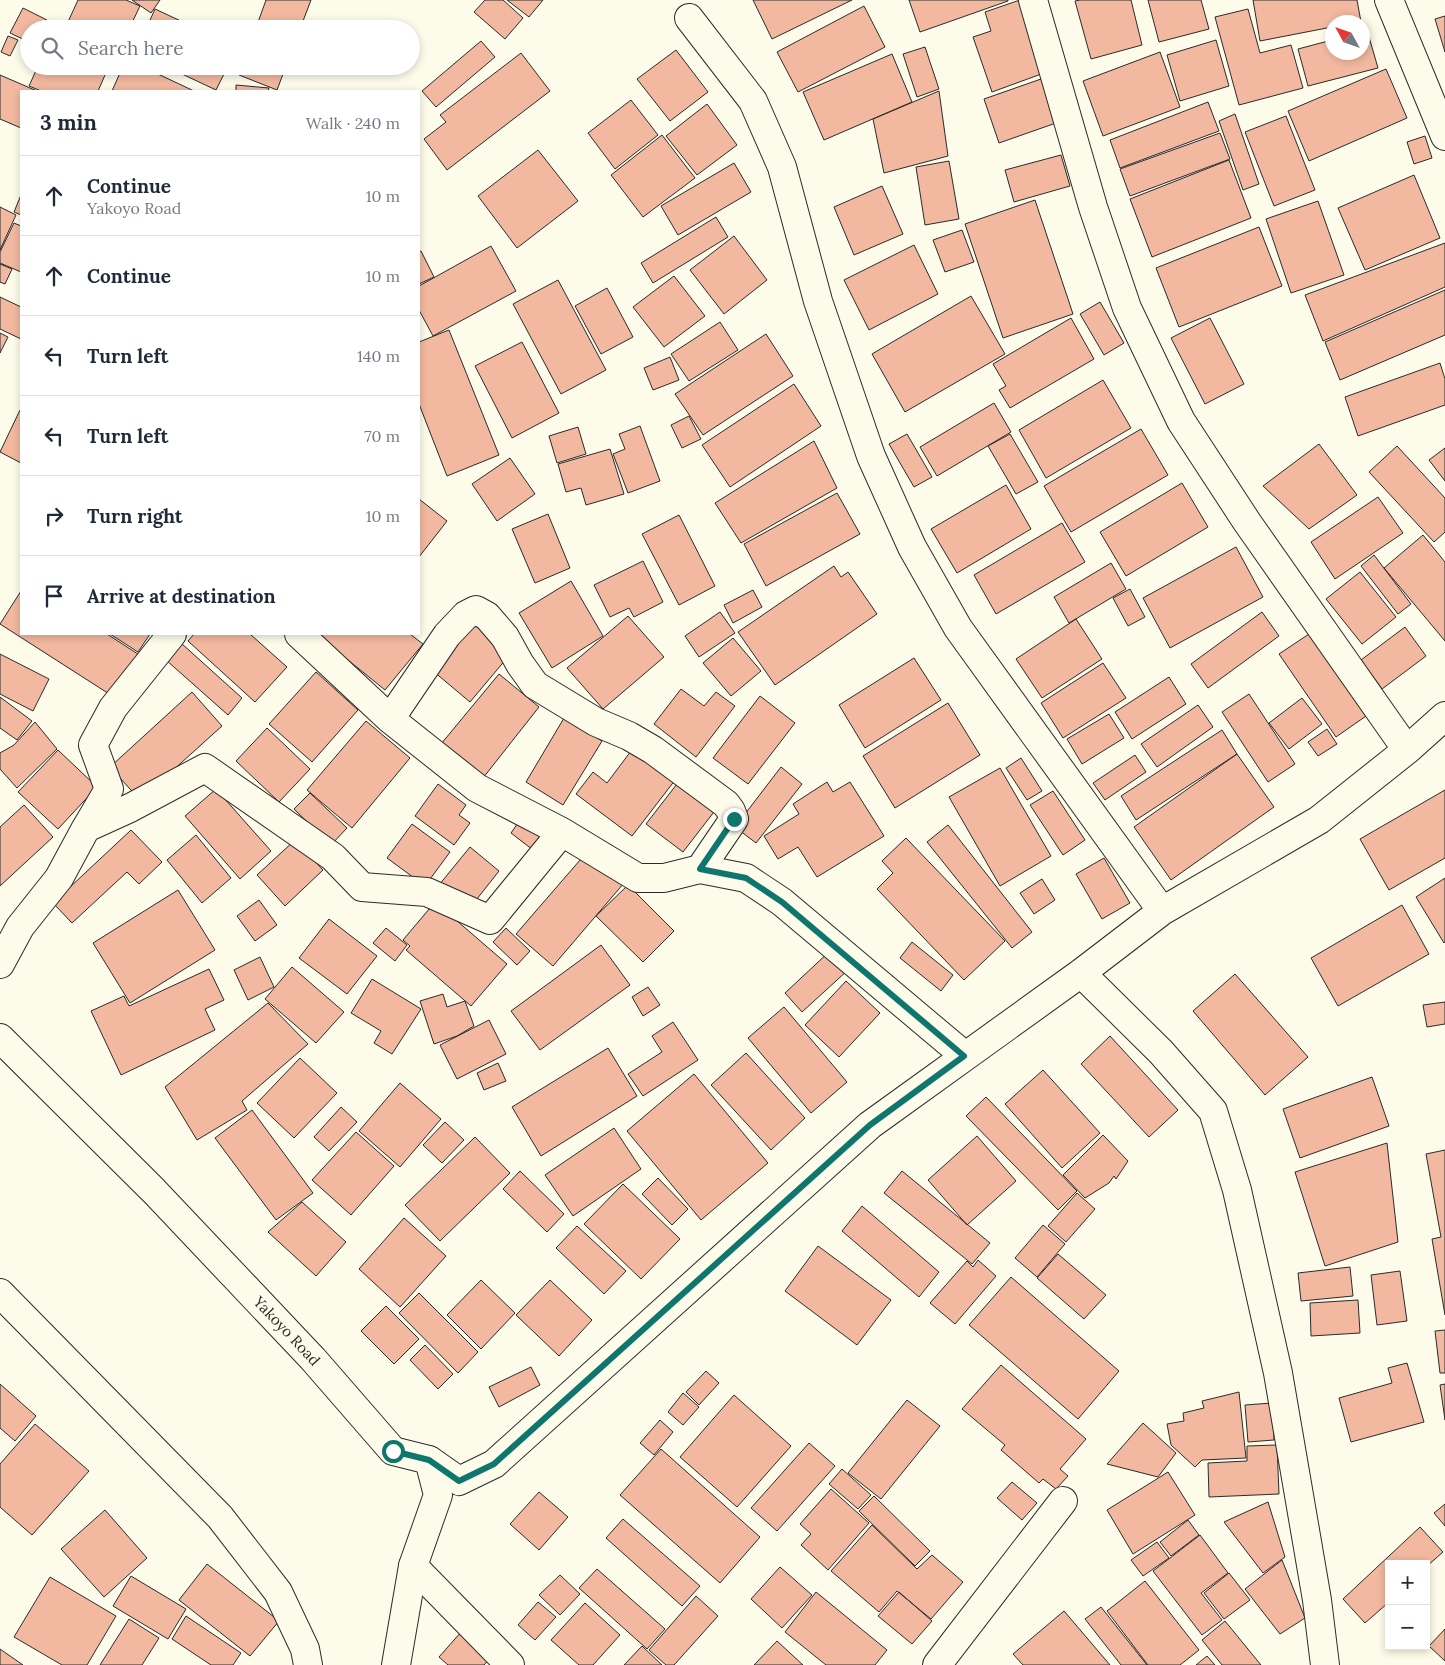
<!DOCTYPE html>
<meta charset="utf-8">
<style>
body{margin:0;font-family:Lora,serif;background:#f6f6f7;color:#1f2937}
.controls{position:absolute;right:15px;bottom:15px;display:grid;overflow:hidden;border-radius:0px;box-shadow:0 2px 8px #0003}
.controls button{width:45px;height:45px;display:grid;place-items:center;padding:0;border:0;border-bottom:1px solid #e0e1e3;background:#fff;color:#1f2937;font:25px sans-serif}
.compass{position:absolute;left:1325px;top:15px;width:45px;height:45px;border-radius:50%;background:#fff;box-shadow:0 2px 8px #0003;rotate:310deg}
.stop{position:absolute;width:15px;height:15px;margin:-11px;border:4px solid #0f766e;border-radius:50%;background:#fff}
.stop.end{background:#0f766e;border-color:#fff;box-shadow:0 1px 5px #0008}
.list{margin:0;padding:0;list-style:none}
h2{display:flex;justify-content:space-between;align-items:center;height:65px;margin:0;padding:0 20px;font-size:21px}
h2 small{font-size:16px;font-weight:400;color:#747a83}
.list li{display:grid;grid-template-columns:32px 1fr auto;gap:15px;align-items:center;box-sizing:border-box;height:80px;padding:0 20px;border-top:1px solid #e0e1e3}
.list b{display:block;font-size:19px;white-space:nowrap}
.list p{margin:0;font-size:16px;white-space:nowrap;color:#747a83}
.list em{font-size:16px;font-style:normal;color:#747a83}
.icon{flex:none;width:28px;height:28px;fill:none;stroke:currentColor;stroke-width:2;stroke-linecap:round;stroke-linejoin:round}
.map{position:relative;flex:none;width:1445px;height:1665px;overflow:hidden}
.search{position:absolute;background:#fff;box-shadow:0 2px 8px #0003;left:20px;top:20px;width:400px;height:55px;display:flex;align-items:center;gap:12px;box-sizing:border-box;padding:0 18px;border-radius:28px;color:#747a83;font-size:19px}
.panel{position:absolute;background:#fff;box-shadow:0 2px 8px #0003;left:20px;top:90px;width:400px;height:545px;border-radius:0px}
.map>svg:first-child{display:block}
.building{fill:#f2b8a0;stroke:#2b2b2b}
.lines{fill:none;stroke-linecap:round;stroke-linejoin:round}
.street-casing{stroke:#2b2b2b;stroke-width:30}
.secondary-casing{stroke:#2b2b2b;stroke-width:30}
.street{stroke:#fdfbea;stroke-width:28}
.secondary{stroke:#fdfbea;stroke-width:28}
.route{stroke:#0f766e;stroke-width:6}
.labels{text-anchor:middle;stroke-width:4;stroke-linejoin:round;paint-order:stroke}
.street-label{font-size:15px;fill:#2b2b2b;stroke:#fdfbea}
</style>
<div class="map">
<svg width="1445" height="1665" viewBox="0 0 1445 1665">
<rect width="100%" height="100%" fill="#fdfbea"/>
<!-- building -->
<path class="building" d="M78 0H126L140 6 129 29H78L67 24Z
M132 0H160L151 13Z
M266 0H311L300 29H266L257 25Z
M485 0H503L523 18 505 39 474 12Z
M507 0H543L529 17Z
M753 0H852L772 39Z
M909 0H1008V1L920 32Z
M1020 0 1044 73 992 92 973 37 991 31 985 12Z
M1080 0H1131L1142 45 1091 59 1075 1Z
M1148 0H1201L1209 29 1159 42Z
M1253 0H1357L1361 22H1332V27L1260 41Z
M864 6 885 47 798 92 777 52Z
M23 8 47 20 42 29H29V42L10 33Z
M155 9 198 29H146Z
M1248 9 1260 53 1291 45 1303 88 1239 105 1215 17Z
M1445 16V52L1435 19Z
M1367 30 1378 68 1308 86 1298 49 1332 40V52H1362V31Z
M8 36 18 40 10 56 1 52Z
M1216 40 1229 86 1180 101 1167 55Z
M481 41 495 57 436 107 422 91Z
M925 47 939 89 917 97 903 54Z
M676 50 708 92 670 121 637 79Z
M1160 52 1180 107 1103 136 1083 81Z
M521 53 550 91 447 170 424 139 446 122 440 115Z
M892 54 912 102 824 140 803 92Z
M38 66H109L98 91H41L29 86Z
M123 66H141L194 91H112Z
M165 66H228L216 90Z
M243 66H286L277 90 239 75Z
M1386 69 1407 118 1309 161 1288 111Z
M0 75 37 91H21V128L0 119Z
M1041 79 1056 123 999 143 984 99Z
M236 85 269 88 268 91H236Z
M939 91 948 156 884 173 873 119Z
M631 100 658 135 615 169 588 133Z
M1208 102 1219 131 1120 168 1110 140Z
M707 104 737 145 697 175 666 136Z
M1235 114 1259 184 1243 190 1219 121Z
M1286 116 1315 190 1274 206 1245 132Z
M1220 133 1230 159 1130 196 1120 169Z
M662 135 695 178 643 217 611 175Z
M1425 136 1432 158 1414 164 1407 142Z
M538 150 578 201 517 248 478 196Z
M1061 155 1070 186 1014 202 1005 170Z
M1229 160 1251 218 1152 257 1130 199Z
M949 161 959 219 925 225 916 167Z
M734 163 751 192 678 235 661 206Z
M1414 175 1440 238 1365 270 1338 208Z
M882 186 903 234 854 255 834 207Z
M21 195V215L14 212Z
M1035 200 1073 314 1003 338 965 224Z
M1318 201 1344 275 1291 293 1266 219Z
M0 207 16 215 0 250Z
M716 217 728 237 653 283 641 263Z
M14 223 21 226V272L0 263V252Z
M1259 227 1282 286 1179 327 1156 268Z
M962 230 974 262 945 272 933 240Z
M734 236 767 280 724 314 690 270Z
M1445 243V287L1323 341 1305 295Z
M914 245 938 294 869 330 844 280Z
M491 246 516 291 433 336 419 310V286Z
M421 251 434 277 419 284V252Z
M0 264 12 269 5 284 0 282Z
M674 276 705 316 664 347 633 307Z
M558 280 606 370 561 394 513 304Z
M607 288 633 337 601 354 575 306Z
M1445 290V335L1340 380 1325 342Z
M971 296 1005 354 905 412 872 354Z
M0 297 21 307V339L0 329Z
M1100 302 1124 343 1104 355 1080 314Z
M1071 318 1094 359 1010 408 999 390 1006 386 993 364Z
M1210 318 1244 384 1205 404 1171 338Z
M720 322 738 350 689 381 671 354Z
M449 330 499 455 447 476 419 404V342Z
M0 333 8 337 0 353Z
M766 334 793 376 703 435 675 394Z
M522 342 559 413 512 438 475 366Z
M670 357 679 380 653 390 644 368Z
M1440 363 1445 379V405L1358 436 1345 397Z
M1103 380 1131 428 1046 478 1019 430Z
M794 384 821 426 730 487 702 445Z
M994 403 1011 432 937 476 920 447Z
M20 410H21V463L0 452Z
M689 416 701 439 682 448 671 425Z
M640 426 660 481 628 493 613 454 625 449 619 434Z
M578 427 586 454 557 463 549 436Z
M1141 429 1168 475 1071 532 1044 486Z
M907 434 932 477 914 487 889 444Z
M1010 434 1038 482 1016 494 988 446Z
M814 441 837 488 741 543 715 503Z
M1319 444 1357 495 1309 529 1263 486Z
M1397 446 1445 498V532L1434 542 1369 472Z
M1445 448V481L1429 460Z
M610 449 624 494 586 505 581 488 566 492 558 464Z
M510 458 535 494 497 521 472 484Z
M1182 483 1208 527 1126 576 1100 532Z
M1006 485 1031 529 957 573 931 529Z
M837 493 860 534 766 586 744 544Z
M1378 497 1403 533 1335 579 1311 542Z
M419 499 447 521 419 557Z
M548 514 570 568 535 583 512 529Z
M679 515 715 586 679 605 642 534Z
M1062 523 1085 562 996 614 974 575Z
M1423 535 1445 562V641L1384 568Z
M1236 547 1263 597 1170 648 1143 598Z
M1374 555 1411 604 1398 614 1361 566Z
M643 561 663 602 634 617 629 608 610 617 594 585Z
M1111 563 1126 589 1069 623 1054 597Z
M834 566 841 577 848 572 877 614 775 685 738 632Z
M1360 572 1396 617 1362 644 1326 599Z
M571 581 603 636 552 668 519 613Z
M1130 589 1145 617 1128 626 1113 598Z
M753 590 762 607 733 623 724 605Z
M21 591V634H107L144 658 117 699 0 624Z
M720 612 735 633 699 657 685 636Z
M1262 612 1279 636 1208 688 1191 664Z
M628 616 664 657 603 709 567 668Z
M1076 619 1102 659 1042 698 1016 659Z
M475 622 512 652 470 702 433 671Z
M1405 627 1426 656 1382 689 1361 660Z
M110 634H150L138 652Z
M194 634H250L287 667 255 702 188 641Z
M316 634H410L423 644 385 690Z
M1309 634 1366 716 1336 737 1279 654Z
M733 638 761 671 731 696 703 663Z
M181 643 242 698 228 715 166 660Z
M0 654 49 679 33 711 0 694Z
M914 658 941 700 865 748 839 705Z
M1103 663 1126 698 1063 738 1041 703Z
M316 672 358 710 312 762 269 724Z
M499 674 539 707 483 778 441 744Z
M1169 677 1186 704 1132 739 1115 712Z
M681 689 704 706 716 692 735 706 696 757 654 724Z
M192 692 222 726 140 800 110 767Z
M1249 694 1295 764 1268 782 1222 712Z
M760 696 795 723 748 784 713 758Z
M0 697 32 721 17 740 0 728Z
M1302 698 1322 724 1289 749 1269 723Z
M948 703 980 755 895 808 863 756Z
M1198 705 1213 727 1157 767 1141 744Z
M1109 714 1124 738 1082 764 1067 739Z
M564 718 602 741 563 805 526 782Z
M366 721 410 758 352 828 307 790Z
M35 722 57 749 17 788 0 769V753L14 745Z
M267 728 310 769 279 802 236 761Z
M1327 729 1337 744 1318 756 1308 742Z
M1222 730 1237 754 1136 820 1121 796Z
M637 743 679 775 632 836 576 794 593 772 607 783Z
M58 750 97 787 58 829 18 792Z
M1237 754 1274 807 1171 880 1134 827Z
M1135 755 1146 772 1105 800 1093 783Z
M1021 758 1042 791 1027 800 1006 768Z
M781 767 802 784 756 843 735 827Z
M1000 768 1051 856 1000 886 949 797Z
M680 780 717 808 683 852 646 824Z
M827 782 833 792 850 782 884 836 817 877 798 847 778 859 764 836 799 814 793 804Z
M438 784 466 805 459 815 470 823 454 845 415 816Z
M216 789 271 851 240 879 185 816Z
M1445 790V858L1389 890 1360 839Z
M1053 791 1085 840 1063 855 1030 805Z
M310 793 347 828 331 845 294 809Z
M24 805 53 837 0 886V827Z
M522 817 545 834 533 850 511 833Z
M412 824 450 852 425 886 387 858Z
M948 825 1032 932 1012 948 927 842Z
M131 830 162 862 139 884 127 872 72 923 53 903Z
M196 835 231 878 202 903 167 860Z
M906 838 1005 941 964 980 877 889 893 873 882 861Z
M295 840 323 870 285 906 257 875Z
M470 847 499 871 469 909 439 885Z
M587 852 624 883 553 966 516 934Z
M1104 858 1130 903 1102 919 1076 874Z
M1445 878V942L1444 943 1416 897Z
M1042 879 1055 900 1034 914 1020 893Z
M628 885 674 931 643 962 596 916Z
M178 890 215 950 130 1003 93 943Z
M259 900 277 925 255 941 237 916Z
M435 902 507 964 471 1006 406 950 410 946 403 940Z
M1402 905 1429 954 1338 1006 1311 958Z
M329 919 377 956 347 994 299 958Z
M386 928 407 945 395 961 373 943Z
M506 928 530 951 517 965 493 942Z
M912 942 953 975 941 991 900 958Z
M601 945 630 985 540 1050 511 1011Z
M831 950 848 970 802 1012 785 993Z
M260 957 274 987 248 1000 234 970Z
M292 967 344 1012 316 1043 265 999Z
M209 969 224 1000 205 1009 215 1030 121 1075 91 1011 124 996 129 1006Z
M1235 974 1308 1057 1265 1095 1193 1011Z
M372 979 421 1009 392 1054 374 1043 381 1031 351 1013Z
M846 981 880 1013 839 1057 805 1025Z
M648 987 660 1005 643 1016 632 997Z
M443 994 447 1007 465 1001 474 1026 457 1036 434 1044 420 1001Z
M1445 1002V1024L1427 1027 1423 1005Z
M268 1003 308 1044 242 1101 247 1110 197 1140 165 1087Z
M784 1007 847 1082 811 1113 748 1038Z
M489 1020 506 1054 457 1079 440 1045Z
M673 1022 698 1060 643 1096 628 1074 662 1052 652 1036Z
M1110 1036 1178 1110 1149 1137 1081 1064Z
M608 1048 637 1096 541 1156 512 1107Z
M746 1053 805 1118 771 1150 711 1085Z
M300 1058 337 1093 294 1138 257 1103Z
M498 1063 506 1081 484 1090 477 1073Z
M1043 1070 1100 1133 1062 1168 1005 1104Z
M694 1074 768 1163 701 1220 627 1131Z
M1372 1077 1389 1126 1300 1158 1283 1109Z
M400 1083 441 1119 400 1167 359 1131Z
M986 1097 1077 1191 1058 1210 966 1116Z
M341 1107 357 1122 329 1151 314 1137Z
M252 1110 313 1193 276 1220 215 1138Z
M445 1122 464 1140 442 1163 423 1145Z
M614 1128 641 1169 573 1216 545 1175Z
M356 1132 394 1166 351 1215 312 1180Z
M1103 1135 1128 1161 1116 1179 1114 1176 1109 1183 1085 1198 1063 1175Z
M977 1136 1016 1181 967 1225 928 1180Z
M475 1137 510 1173 440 1241 405 1205Z
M1387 1143 1398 1242 1325 1266 1295 1172Z
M1445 1150V1315L1432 1239 1441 1237 1426 1154Z
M520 1171 564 1214 547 1232 503 1189Z
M902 1171 990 1243 972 1264 884 1193Z
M658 1178 688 1209 672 1225 642 1194Z
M623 1184 680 1239 641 1279 584 1224Z
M1077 1193 1095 1209 1066 1242 1048 1226Z
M302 1202 346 1242 316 1276 268 1232Z
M862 1206 939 1272 919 1297 842 1231Z
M404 1218 446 1256 400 1307 359 1269Z
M1043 1225 1065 1244 1037 1277 1015 1258Z
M577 1226 626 1271 604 1294 556 1248Z
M818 1246 891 1300 857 1345 785 1291Z
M1058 1254 1106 1295 1084 1319 1037 1278Z
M978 1260 996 1276 955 1324 930 1303 967 1261 973 1267Z
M1350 1267 1353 1296 1301 1301 1298 1273Z
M1400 1271 1407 1321 1377 1325 1371 1275Z
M1011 1277 1119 1371 1078 1419 969 1325Z
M481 1280 515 1313 481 1349 447 1315Z
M550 1280 592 1320 559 1356 516 1315Z
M419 1293 478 1352 458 1373 399 1313Z
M1358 1300 1360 1333 1311 1336 1310 1303Z
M386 1306 419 1339 394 1364 361 1331Z
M1445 1330V1373H1440L1435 1331Z
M425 1345 453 1374 438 1389 410 1360Z
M1407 1363 1424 1422 1351 1442 1339 1398 1392 1383 1388 1368Z
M1001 1365 1086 1439 1060 1469 1068 1476 1056 1489 1043 1479 1039 1483 1001 1450 1005 1445 962 1409Z
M531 1367 540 1385 499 1407 489 1387Z
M706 1371 719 1383 699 1405 686 1392Z
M0 1384 36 1416 15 1441 0 1428Z
M1445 1384V1420L1440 1385Z
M1239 1392 1246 1458 1202 1460 1195 1467 1171 1445 1167 1424 1184 1421 1183 1413 1204 1408 1202 1401Z
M683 1393 699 1407 683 1425 668 1412Z
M734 1395 791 1446 737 1507 680 1457Z
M907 1400 940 1426 881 1499 848 1473Z
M1272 1403 1274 1440 1248 1442 1245 1405Z
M660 1420 673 1432 654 1455 640 1443Z
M1143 1423 1176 1453 1158 1477 1107 1464Z
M35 1424 89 1471 32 1535 0 1507V1464Z
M809 1443 835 1466 777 1531 751 1508Z
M1277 1445 1279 1494 1209 1497 1208 1463 1247 1461V1446Z
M661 1449 760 1537 720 1583 620 1495Z
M842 1469 871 1495 858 1509 829 1484Z
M1168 1472 1195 1515 1133 1554 1107 1510Z
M1012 1482 1037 1503 1022 1520 997 1498Z
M831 1489 869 1523 828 1570 801 1545 811 1534 800 1524Z
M539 1492 568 1517 539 1550 510 1524Z
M874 1496 930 1551 915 1566 859 1511Z
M1268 1502 1285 1557 1263 1573 1224 1522Z
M1445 1504V1526L1434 1513Z
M105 1510 147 1558 104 1597 61 1549Z
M623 1519 700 1586 682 1606 606 1538Z
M1188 1520 1199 1535 1171 1556 1160 1542Z
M872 1525 917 1569 932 1555 963 1582 931 1619 897 1591 879 1612 831 1571Z
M1420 1527 1443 1552 1426 1567V1564H1389V1602L1365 1623 1343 1599Z
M1200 1535 1228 1573 1201 1593 1222 1620 1202 1635 1153 1571Z
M1157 1542 1169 1558 1143 1576 1131 1560Z
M1282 1560 1305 1618 1280 1634 1245 1589Z
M207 1564 279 1621 250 1656 179 1600Z
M780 1567 812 1595 782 1628 751 1599Z
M597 1569 665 1629 647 1649 579 1588Z
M1229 1573 1250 1600 1224 1619 1204 1593Z
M560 1575 580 1594 560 1615 539 1595Z
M131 1576 186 1609 168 1639 113 1606Z
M50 1577 116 1616 87 1665H62L14 1637Z
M1145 1581 1199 1650 1180 1665H1148L1107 1611Z
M816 1592 887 1650 875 1665H826L785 1632Z
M899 1592 932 1621 912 1644 878 1616Z
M696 1596 718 1616 674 1665H666L649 1650Z
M538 1602 556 1617 535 1640 518 1625Z
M585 1603 620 1635 593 1665H579L551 1640Z
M1101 1607 1147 1665H1121L1085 1619Z
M1064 1611 1110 1665H1023L1013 1654Z
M186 1616 241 1653 233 1665H211L172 1639Z
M129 1619 159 1638 142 1665H100Z
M1225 1621 1261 1665H1222L1202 1640Z
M1445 1629V1661L1429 1646Z
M462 1631 492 1656 484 1665H448L439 1657Z
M777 1641 803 1665H754Z
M642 1646 662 1665H624Z
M0 1649 23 1665H0Z
M1207 1656 1215 1665H1196Z"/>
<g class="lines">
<defs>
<path id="street" d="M1033 0 1093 207 1127 308 1181 421 1247 522 1407 750
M1389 0 1445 136
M689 18 753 101 782 167 818 301 871 456 912 547 958 628 1162 911
M299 634 390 719 477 788 562 832 638 878H664L700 869 746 878 782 902 965 1056
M390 719 447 635 466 615 476 610 487 616 505 637 520 664 535 685 596 722 629 736 653 750 726 804 731 811 734 819 700 869
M86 828 130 808 205 768 333 857 362 887 427 892 490 920 562 832
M0 964 20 927 59 878 86 828 109 789 93 745 113 708 172 634
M1081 973 1161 1052 1213 1111 1237 1190 1278 1373 1317 1600 1325 1665
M429 1460 459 1481 494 1464 870 1125 1081 973 1162 911 1319 820 1407 750 1445 716
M413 1566 510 1665
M937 1665 1063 1501"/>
<g id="secondary">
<path id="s1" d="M0 1038 154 1191 313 1359 393 1451 429 1460 438 1495 413 1566 396 1665"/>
<path d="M0 1293 220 1517 278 1592 305 1649 308 1665"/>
</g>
</defs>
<!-- street casing -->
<use href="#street" class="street-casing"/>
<!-- secondary casing -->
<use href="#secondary" class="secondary-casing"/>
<!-- street -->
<use href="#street" class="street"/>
<!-- secondary -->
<use href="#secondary" class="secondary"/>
</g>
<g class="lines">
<!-- route -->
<path class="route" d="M393 1451 429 1460 459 1481 494 1464 870 1125 964 1056 782 902 746 878 700 869 734 819"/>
</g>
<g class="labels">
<!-- street labels -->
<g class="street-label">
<text dy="5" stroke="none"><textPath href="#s1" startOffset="410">Yakoyo Road</textPath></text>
</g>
</g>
</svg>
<div class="controls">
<button>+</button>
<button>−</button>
</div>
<svg class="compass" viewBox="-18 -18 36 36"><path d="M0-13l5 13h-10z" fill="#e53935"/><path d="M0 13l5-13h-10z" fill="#747a83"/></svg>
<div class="stop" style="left:393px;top:1451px"></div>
<div class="stop end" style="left:734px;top:819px"></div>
<div class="search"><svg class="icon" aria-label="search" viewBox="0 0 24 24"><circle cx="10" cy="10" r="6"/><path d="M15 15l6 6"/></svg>Search here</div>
<section class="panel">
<h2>3 min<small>Walk · 240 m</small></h2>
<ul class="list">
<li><svg class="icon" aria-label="ahead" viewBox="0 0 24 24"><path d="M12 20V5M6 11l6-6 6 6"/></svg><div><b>Continue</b><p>Yakoyo Road</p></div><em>10 m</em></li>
<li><svg class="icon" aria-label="ahead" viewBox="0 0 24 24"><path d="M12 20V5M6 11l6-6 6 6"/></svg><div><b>Continue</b></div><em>10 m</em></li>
<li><svg class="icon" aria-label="left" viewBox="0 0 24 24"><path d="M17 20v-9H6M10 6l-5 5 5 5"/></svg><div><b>Turn left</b></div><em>140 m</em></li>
<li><svg class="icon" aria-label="left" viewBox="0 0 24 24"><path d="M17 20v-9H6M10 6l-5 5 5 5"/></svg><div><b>Turn left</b></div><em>70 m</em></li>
<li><svg class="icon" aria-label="right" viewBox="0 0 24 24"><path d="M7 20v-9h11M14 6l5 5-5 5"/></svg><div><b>Turn right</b></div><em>10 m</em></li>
<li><svg class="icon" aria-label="arrive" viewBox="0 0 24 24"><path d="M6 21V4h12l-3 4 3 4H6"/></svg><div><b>Arrive at destination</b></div></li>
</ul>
</section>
</div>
